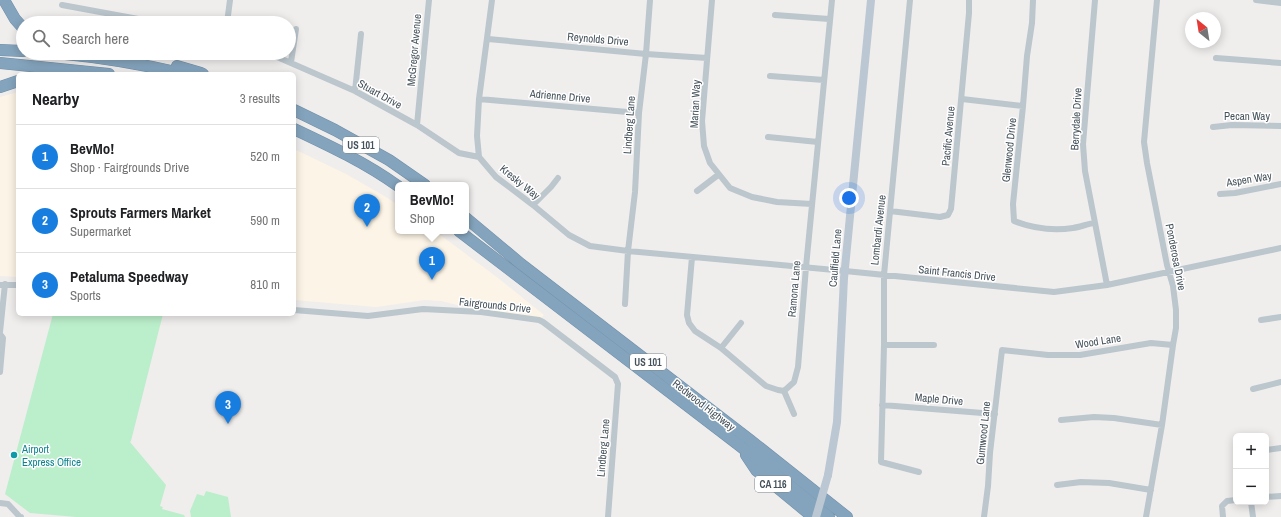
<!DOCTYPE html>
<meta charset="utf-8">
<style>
body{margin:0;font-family:"Archivo Narrow",sans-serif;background:#f6f6f6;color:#202124}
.controls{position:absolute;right:12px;bottom:12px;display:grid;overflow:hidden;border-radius:6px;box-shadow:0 2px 10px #0003}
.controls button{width:36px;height:36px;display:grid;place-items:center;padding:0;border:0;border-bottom:1px solid #e0e0e0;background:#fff;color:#202124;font:20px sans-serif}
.compass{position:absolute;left:1185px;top:12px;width:36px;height:36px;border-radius:50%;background:#fff;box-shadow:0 2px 10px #0003;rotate:330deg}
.you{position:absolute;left:849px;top:198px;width:14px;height:14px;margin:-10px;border:3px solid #fff;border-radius:50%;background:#1a73e8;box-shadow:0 0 0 6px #1a73e833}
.badge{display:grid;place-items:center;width:26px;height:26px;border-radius:50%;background:#177ee0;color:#fff;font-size:13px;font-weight:700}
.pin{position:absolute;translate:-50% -33px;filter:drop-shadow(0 1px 2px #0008)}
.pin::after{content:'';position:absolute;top:21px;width:14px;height:12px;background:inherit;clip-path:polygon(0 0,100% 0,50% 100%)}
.popup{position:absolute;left:395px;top:182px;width:74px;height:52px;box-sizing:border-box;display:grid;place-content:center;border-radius:6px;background:#fff;filter:drop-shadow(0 1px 3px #0005);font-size:13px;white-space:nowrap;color:#757577}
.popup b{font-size:15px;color:#202124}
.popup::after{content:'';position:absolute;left:50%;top:100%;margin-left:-8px;border:8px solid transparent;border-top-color:#fff}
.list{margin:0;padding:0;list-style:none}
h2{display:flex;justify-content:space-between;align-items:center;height:52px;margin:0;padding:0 16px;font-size:17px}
h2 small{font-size:13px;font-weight:400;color:#757577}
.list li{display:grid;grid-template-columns:26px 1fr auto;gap:12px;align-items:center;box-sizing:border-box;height:64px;padding:0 16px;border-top:1px solid #e0e0e0}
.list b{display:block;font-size:15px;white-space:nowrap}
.list p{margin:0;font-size:13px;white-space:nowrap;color:#757577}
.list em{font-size:13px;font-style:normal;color:#757577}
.icon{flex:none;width:22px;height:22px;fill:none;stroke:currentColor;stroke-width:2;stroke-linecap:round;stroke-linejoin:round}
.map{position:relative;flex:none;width:1281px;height:517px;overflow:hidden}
.search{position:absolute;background:#fff;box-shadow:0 2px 10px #0003;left:16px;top:16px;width:280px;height:44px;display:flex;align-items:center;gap:10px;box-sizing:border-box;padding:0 14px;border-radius:22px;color:#757577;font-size:15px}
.panel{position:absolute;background:#fff;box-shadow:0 2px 10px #0003;left:16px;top:72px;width:280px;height:244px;border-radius:6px}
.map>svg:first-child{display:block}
.commercial{fill:#fcf4e6}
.green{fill:#bbefcb}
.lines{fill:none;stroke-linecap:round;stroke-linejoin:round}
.motorway-casing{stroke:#6f8fa9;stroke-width:12}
.minor{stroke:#bbc6cd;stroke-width:6}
.secondary{stroke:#bbc7d2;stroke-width:8}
.motorway{stroke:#84a4bd;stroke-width:11}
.secondary-bridge{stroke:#bbc7d2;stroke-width:8}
.culture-dot{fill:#0f9aa8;stroke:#fff;stroke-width:1.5}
.labels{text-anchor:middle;stroke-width:3;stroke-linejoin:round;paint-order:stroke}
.shield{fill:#fff;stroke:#7d868c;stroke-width:1}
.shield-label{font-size:10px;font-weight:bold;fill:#45525b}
.street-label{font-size:11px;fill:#45525b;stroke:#fff}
.culture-label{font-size:11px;fill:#0d838f;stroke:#fff;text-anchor:start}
</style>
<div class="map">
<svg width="1281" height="517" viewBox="0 0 1281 517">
<rect width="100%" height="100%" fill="#f0eded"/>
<!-- commercial -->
<path class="commercial" d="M18 92V277L0 276V97Z
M294 149 346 174 386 197 398 205V231H435L498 278 544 315 541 318 490 313 441 301 425 300 376 307 294 300Z"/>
<!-- green -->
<path class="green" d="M53 314H163L131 441 130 442 166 485 160 506 163 507 162 509 184 515 185 517H76L30 513 5 494Z
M206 491 228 497 231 517H191L190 511 197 494 204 496Z"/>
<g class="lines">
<defs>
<path id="motorway" d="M4 0 15 19 23 28
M0 50 23 51
M56 53C99 57 142 64 185 74
M0 63 109 74
M177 66 201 73 203 74
M0 87 18 81
M294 110 335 130 389 160 425 185
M294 129C330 146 366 163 398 186
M466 218 521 264 750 440 847 517
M459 231 740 446 829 517
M746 455 756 470 813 517"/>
</defs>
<!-- motorway casing -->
<use href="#motorway" class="motorway-casing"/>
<!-- minor -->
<path class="minor" d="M492 0 479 99 477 136 479 157 496 177 533 205 569 235 590 246 628 251 845 271 1054 292 1107 285 1281 248
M712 0 702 121 704 146 710 163 730 188 752 197 777 202 812 204
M910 0 884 275V345L881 462 919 472
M1033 0 1032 23 1027 56 1023 106 1013 204 1014 221C1032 228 1053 231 1073 228 1080 227 1087 224 1094 223
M1095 0 1083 144 1085 171 1107 285
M1256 0 1281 3
M62 5 160 23
M775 15 829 19
M227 23 230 0
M488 39 646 54 707 58
M268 53 355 91 417 125 459 153 479 157
M1216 58 1281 63
M291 62 296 29
M770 76 824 80
M355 91 361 34
M479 99 639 113
M962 99 1023 106
M417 125 429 0
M1213 127 1232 125 1281 126
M768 137 818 142
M697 191 718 175
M1220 194 1235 193 1281 184
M533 205 551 187 558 178
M890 211 940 217 948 215 951 209 969 13V0
M692 257 687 315 689 323 695 331 721 348 766 386 778 390 784 391 794 382 798 367 806 267 832 0
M0 285H18
M625 304 628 251 635 192 639 113 646 54 650 0
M294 310 368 316 423 309 481 312 539 320 543 322 615 377 618 384 608 517
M1261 320 1281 317
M0 332 5 284
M0 334 3 338 0 372
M884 345H934
M721 348 741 323
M1253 389 1281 382
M784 391 794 414
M882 405 995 414
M1061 420 1094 417 1114 418 1162 425
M1266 450 1281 448
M1057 485 1081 482 1109 483 1151 490
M1266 497 1281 496
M1251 502 1253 517
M0 503 8 504 20 517H21
M984 517 988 486 990 453 1002 350 1048 355H1080L1151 343 1173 345
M1146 517 1162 425 1173 345 1176 328V310L1173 286 1167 265 1147 163 1144 142 1157 0
M1223 517 1222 506 1227 501 1236 500"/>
<!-- secondary -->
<path class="secondary" d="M828 475 837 422 844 278 871 0"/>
<!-- motorway -->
<use href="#motorway" class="motorway"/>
<!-- secondary-bridge -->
<path class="secondary-bridge" d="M816 517 828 475"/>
</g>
<!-- markers -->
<circle class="culture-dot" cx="14" cy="455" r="4"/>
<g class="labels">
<!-- shield labels -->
<g class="shield">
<rect x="343" y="137" width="36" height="16" rx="3"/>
<rect x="630" y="354" width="36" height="16" rx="3"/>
<rect x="755" y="476" width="36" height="16" rx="3"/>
</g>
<g class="shield-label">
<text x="361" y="149">US 101</text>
<text x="648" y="366">US 101</text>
<text x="773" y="488">CA 116</text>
</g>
<!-- street labels -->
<g class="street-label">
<text transform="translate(598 39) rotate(5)" y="4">Reynolds Drive</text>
<text transform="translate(414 50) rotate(-85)" y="4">McGregor Avenue</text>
<text transform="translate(380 94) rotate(29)" y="4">Stuart Drive</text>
<text transform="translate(560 96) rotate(5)" y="4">Adrienne Drive</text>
<text transform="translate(695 104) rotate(-87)" y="4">Marian Way</text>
<text x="1247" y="120">Pecan Way</text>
<text transform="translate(1076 119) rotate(-87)" y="4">Berrydale Drive</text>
<text transform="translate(629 125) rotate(-86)" y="4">Lindberg Lane</text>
<text transform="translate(948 136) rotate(-85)" y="4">Pacific Avenue</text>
<text transform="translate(1009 150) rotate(-84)" y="4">Glenwood Drive</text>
<text transform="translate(1249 179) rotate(-9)" y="4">Aspen Way</text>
<text transform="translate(520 182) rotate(39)" y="4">Kresky Way</text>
<text transform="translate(878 230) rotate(-84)" y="4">Lombardi Avenue</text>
<text transform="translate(1176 257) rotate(79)" y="4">Ponderosa Drive</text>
<text transform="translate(835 258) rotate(-85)" y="4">Caulfield Lane</text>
<text transform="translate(957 273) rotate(6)" y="4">Saint Francis Drive</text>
<text transform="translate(794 289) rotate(-85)" y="4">Ramona Lane</text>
<text transform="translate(495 305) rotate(6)" y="4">Fairgrounds Drive</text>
<text transform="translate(1098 341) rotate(-9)" y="4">Wood Lane</text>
<text transform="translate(939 399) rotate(5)" y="4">Maple Drive</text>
<text transform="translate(704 405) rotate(38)" y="4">Redwood Highway</text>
<text transform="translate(983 433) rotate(-84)" y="4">Gumwood Lane</text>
<text transform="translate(603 448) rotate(-85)" y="4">Lindberg Lane</text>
</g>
<!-- culture labels -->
<g class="culture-label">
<text x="22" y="453">Airport<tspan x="22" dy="13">Express Office</tspan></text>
</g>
</g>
</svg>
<div class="controls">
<button>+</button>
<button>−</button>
</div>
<svg class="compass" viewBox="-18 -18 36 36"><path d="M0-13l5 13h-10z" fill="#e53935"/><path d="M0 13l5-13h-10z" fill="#757577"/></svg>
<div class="you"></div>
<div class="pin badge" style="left:432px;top:280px">1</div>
<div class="popup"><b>BevMo!</b>Shop</div>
<div class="pin badge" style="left:367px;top:227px">2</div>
<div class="pin badge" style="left:228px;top:424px">3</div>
<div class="search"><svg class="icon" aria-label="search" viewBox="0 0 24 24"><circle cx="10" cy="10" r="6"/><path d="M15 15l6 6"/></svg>Search here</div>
<section class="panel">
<h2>Nearby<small>3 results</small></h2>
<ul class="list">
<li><span class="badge">1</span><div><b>BevMo!</b><p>Shop · Fairgrounds Drive</p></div><em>520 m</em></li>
<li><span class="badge">2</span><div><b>Sprouts Farmers Market</b><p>Supermarket</p></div><em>590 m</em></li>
<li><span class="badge">3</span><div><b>Petaluma Speedway</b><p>Sports</p></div><em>810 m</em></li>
</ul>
</section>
</div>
